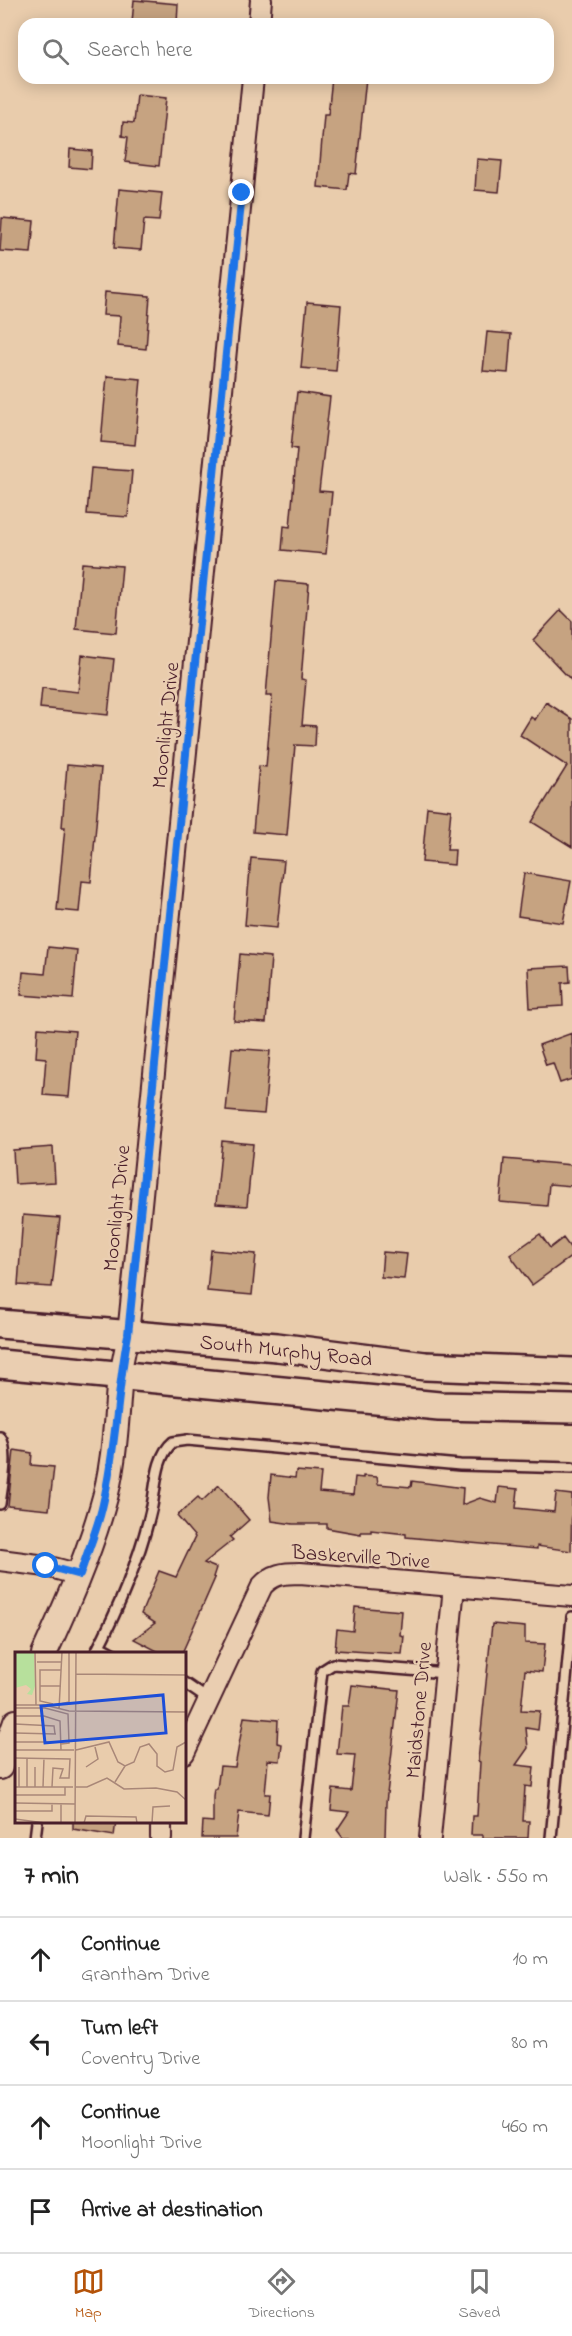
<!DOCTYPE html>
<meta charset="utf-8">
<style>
body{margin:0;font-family:"Indie Flower",sans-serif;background:#f6f6f6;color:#222}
.stop{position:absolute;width:18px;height:18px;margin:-14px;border:4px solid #1a73e8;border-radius:50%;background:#fff}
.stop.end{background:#1a73e8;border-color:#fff;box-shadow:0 2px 6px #0008}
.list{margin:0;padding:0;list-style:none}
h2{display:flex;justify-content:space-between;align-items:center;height:78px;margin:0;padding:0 24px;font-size:26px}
h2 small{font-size:20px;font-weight:400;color:#767676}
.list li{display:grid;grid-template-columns:39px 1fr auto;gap:18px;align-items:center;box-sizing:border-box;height:84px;padding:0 24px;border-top:2px solid #e0e0e0}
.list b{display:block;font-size:22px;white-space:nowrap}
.list p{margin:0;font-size:20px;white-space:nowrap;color:#767676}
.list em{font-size:20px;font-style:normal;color:#767676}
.icon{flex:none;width:33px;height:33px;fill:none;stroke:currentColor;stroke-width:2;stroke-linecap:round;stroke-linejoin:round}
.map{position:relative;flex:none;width:572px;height:1838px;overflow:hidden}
.search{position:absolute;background:#fff;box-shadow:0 3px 15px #0003;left:18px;right:18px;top:18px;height:66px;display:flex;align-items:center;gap:15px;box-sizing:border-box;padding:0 21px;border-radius:18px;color:#767676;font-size:22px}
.sheet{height:414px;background:#fff}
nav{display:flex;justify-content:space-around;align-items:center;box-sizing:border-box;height:84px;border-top:2px solid #e0e0e0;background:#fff;font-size:16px;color:#767676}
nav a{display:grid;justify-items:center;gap:3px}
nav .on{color:#b45309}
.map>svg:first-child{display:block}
.building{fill:#c6a381;stroke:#4a1f2b;stroke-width:1.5}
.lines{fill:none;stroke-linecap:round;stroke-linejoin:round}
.service-casing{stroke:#4a1f2b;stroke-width:14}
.minor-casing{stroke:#4a1f2b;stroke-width:24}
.tertiary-casing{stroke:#4a1f2b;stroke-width:28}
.secondary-casing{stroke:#4a1f2b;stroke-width:32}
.service{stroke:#eaceb1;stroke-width:9}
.minor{stroke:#eaceb1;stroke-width:20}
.tertiary{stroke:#eaceb1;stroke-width:24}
.secondary{stroke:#eaceb1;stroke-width:27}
.route{stroke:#1a73e8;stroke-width:8}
.labels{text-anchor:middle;stroke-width:5;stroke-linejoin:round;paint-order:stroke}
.street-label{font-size:21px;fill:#4a1f2b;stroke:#eaceb1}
.inset-road{fill:none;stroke:#a98778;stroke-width:1.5}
.view{fill:#1d4ed8;fill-opacity:0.15;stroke:#1d4ed8;stroke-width:3}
.inset-edge{fill:none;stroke:#4a1f2b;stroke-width:3}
</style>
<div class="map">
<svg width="572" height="1838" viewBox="0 0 572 1838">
<rect width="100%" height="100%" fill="#e9ccac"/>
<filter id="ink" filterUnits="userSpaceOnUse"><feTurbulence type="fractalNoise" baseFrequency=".0167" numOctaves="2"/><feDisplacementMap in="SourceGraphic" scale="12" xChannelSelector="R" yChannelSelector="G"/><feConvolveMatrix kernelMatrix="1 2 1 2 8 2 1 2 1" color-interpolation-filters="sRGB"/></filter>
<g filter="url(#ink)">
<!-- building -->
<path class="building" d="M134 0 178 4 177 24 132 23Z
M332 78H366L356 174 349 173 347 190 318 187 324 115H328Z
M137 95 166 98 159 166 125 162 128 137 122 136 123 122 134 123Z
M70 149 92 151 91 169 69 167Z
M477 159 502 161 499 192 475 190Z
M119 189 162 193 159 221 144 220 141 250 114 248Z
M2 218 34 221 31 253 0 251Z
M105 292 150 296 146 349 118 346 120 316 103 315Z
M307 302 341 305 336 371 301 368Z
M487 332 511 334 508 373 483 371Z
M107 376 141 379 135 445 101 442Z
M297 392 330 397 319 491 332 492 326 554 282 550 284 526 290 527 297 449 291 448Z
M91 468 132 471 128 517 87 514Z
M82 563 122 566 116 633 76 629Z
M276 581 309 584 301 679 306 680 302 725 316 726 315 746 295 745 287 835 253 832 259 766 266 767 272 696H266Z
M561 610 572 621V681L533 640Z
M82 655 114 659 108 715 40 708 42 688 78 692Z
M546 702 572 719V847L532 822 567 766 520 735 531 717 535 720Z
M67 765 101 768 91 882 82 881 79 912 57 910 65 827H62Z
M427 807 451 810 447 850H455L454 865 422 862Z
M251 858 284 861 277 928 245 925Z
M524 873 571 881 563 923 518 916Z
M48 947 77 950 73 999 21 995 23 972 45 974Z
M240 954 271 957 266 1023 234 1021Z
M569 966 570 982 562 983 563 1006 530 1008 528 968Z
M38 1028 75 1031 69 1097 43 1095 46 1058 36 1057Z
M572 1033V1079L560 1083 553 1063 546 1065 539 1045Z
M232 1048 270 1051 264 1114 226 1111Z
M222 1141 253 1144 247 1206 216 1204Z
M53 1147 55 1182 15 1184 13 1150Z
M504 1159 572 1165V1186L549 1184 547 1206 500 1202Z
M23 1215 60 1218 52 1287 18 1285Z
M540 1234 550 1248 563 1238 572 1250V1256L532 1285 510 1255Z
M211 1250 256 1254 252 1295 207 1291Z
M383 1252 407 1254 404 1279 381 1277Z
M14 1450 32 1453 31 1465 54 1467 49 1510 8 1506Z
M296 1471 321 1473 319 1492 353 1495 355 1477 363 1478V1476L377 1477 378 1484 411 1487 412 1481 463 1488 462 1505 480 1498 497 1503 499 1487 518 1489 516 1508 554 1512 556 1493 572 1495 571 1551 537 1546V1549L406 1537V1534L371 1530V1532H361V1534L327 1528V1524H293L272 1521 269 1497 271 1475 295 1478Z
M219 1485 249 1520 230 1537 233 1540 204 1563 216 1568 213 1577 215 1578 182 1653H161L134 1639 155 1623 141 1614 159 1571 176 1577 195 1537 177 1516 198 1497 202 1501Z
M355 1607 402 1611 400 1635 404 1636 402 1654 335 1650 337 1629 353 1631Z
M492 1624 525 1627V1643L545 1644 542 1672 525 1670 521 1710 540 1711 538 1730 526 1728 528 1748 516 1765 534 1767 532 1787 525 1786 523 1821H529L528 1838H483V1835H471L472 1816H477L480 1762 478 1761Z
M352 1685 399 1690 386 1803 385 1838H343L337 1830 349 1812 331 1810 333 1789 351 1791 355 1755 337 1754 342 1706H349Z
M244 1717 278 1720 277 1743 282 1744 280 1761 268 1760 265 1794H270L268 1815 239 1812 236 1838H202L203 1821 213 1822V1796L214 1789H217L220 1766 235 1767Z
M73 1821H116L114 1836 73 1829Z"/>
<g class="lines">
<defs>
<path id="service" d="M0 1437C10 1450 2 1488 0 1504
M99 1646 114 1654
M95 1654C120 1606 140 1559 152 1506 156 1486 156 1456 173 1442L187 1440 460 1465 572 1468
M184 1683 209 1700
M35 1838 37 1822
M303 1838 322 1671 333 1664 446 1673
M551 1838 572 1617"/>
<path id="minor" d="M259 24 261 0
M120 1375 128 1335 253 78
M0 1560 46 1566 80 1575
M184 1753 262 1586C273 1574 283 1573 300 1573L572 1596
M161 1838V1822
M430 1838 454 1586"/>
<path id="tertiary" d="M44 1654C66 1606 87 1559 102 1508 115 1466 116 1419 120 1375
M0 1767 16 1722"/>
<path id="secondary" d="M0 1324 277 1347 425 1366 572 1372
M0 1364 439 1406 572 1409"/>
</defs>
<!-- service casing -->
<use href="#service" class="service-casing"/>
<!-- minor casing -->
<use href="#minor" class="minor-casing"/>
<!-- tertiary casing -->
<use href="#tertiary" class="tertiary-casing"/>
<!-- secondary casing -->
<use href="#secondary" class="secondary-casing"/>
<!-- service -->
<use href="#service" class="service"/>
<!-- minor -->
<use href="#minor" class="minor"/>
<!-- tertiary -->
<use href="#tertiary" class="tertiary"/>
<!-- secondary -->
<use href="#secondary" class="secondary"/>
</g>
</g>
<g class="lines" filter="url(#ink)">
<!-- route -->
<path class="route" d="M46 1566 80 1575C87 1552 98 1528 103 1504 116 1449 117 1391 128 1335L242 193"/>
</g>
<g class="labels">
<!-- street labels -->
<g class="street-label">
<text transform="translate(165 725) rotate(-84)" y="7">Moonlight Drive</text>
<text transform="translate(116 1208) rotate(-84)" y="7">Moonlight Drive</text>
<text transform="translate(286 1350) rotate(6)" y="7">South Murphy Road</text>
<text transform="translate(361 1556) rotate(4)" y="7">Baskerville Drive</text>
<text transform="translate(418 1710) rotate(-85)" y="7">Maidstone Drive</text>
</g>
</g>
<!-- overview -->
<g transform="translate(15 1652)">
<rect width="171" height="171" fill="#e9ccac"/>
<path d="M0 0H19L20 34 17 43 12 42 16 37 11 33 0 36Z" fill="#b7e09c"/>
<path class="inset-road" d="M20 0 21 53M22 10H46M61 22 171 23M25 34V18H46M38 52 25 49V34H46M45 52 54 50V0M0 53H30L54 59 171 60M0 56H30L53 62 54 91 46 92M44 57 47 0M0 64H29L45 69 46 98M0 72 39 74 40 82M0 81 41 82M0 90H46M0 98H59M61 98 94 90 103 110 110 114 119 110 125 95 134 92 142 102V114L150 120 158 118 162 95 171 90M0 106 55 107 54 126H45L48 117 38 116 37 135M20 115V135M71 115 83 107 80 95M100 130 110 114M0 135H58M4 135V115M12 135V106M28 135 29 106M61 135H72L92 126 109 137 141 136 162 140 171 148M0 143H50V135M0 151 60 152M0 159H37V151M0 167 30 171M46 171V151M60 171 61 0M69 171 71 164 121 165 122 171M137 171 138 155 155 154"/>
<path class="view" d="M148 43 151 81 30 91 26 54Z"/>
<rect width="171" height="171" class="inset-edge"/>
</g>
</svg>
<div class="stop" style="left:46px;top:1566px"></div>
<div class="stop end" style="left:242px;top:193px"></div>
<div class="search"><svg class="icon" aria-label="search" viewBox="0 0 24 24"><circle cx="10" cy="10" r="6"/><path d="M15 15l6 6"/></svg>Search here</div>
</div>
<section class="sheet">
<h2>7 min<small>Walk · 550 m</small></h2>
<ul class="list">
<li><svg class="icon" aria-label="ahead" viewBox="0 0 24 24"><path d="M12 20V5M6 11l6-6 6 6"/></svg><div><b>Continue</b><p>Grantham Drive</p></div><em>10 m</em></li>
<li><svg class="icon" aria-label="left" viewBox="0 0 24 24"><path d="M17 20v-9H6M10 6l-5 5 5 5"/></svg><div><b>Turn left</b><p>Coventry Drive</p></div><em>80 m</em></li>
<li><svg class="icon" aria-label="ahead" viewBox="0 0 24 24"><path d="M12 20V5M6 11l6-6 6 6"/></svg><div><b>Continue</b><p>Moonlight Drive</p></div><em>460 m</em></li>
<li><svg class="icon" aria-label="arrive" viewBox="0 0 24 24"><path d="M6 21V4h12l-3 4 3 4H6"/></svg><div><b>Arrive at destination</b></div></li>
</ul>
</section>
<nav>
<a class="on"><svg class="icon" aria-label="map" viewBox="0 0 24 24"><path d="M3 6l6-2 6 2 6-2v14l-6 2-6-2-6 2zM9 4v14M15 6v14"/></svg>Map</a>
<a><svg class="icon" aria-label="directions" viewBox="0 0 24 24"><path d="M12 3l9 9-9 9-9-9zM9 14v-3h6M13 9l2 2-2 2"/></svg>Directions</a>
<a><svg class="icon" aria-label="saved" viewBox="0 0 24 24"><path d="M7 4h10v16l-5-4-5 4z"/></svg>Saved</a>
</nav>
